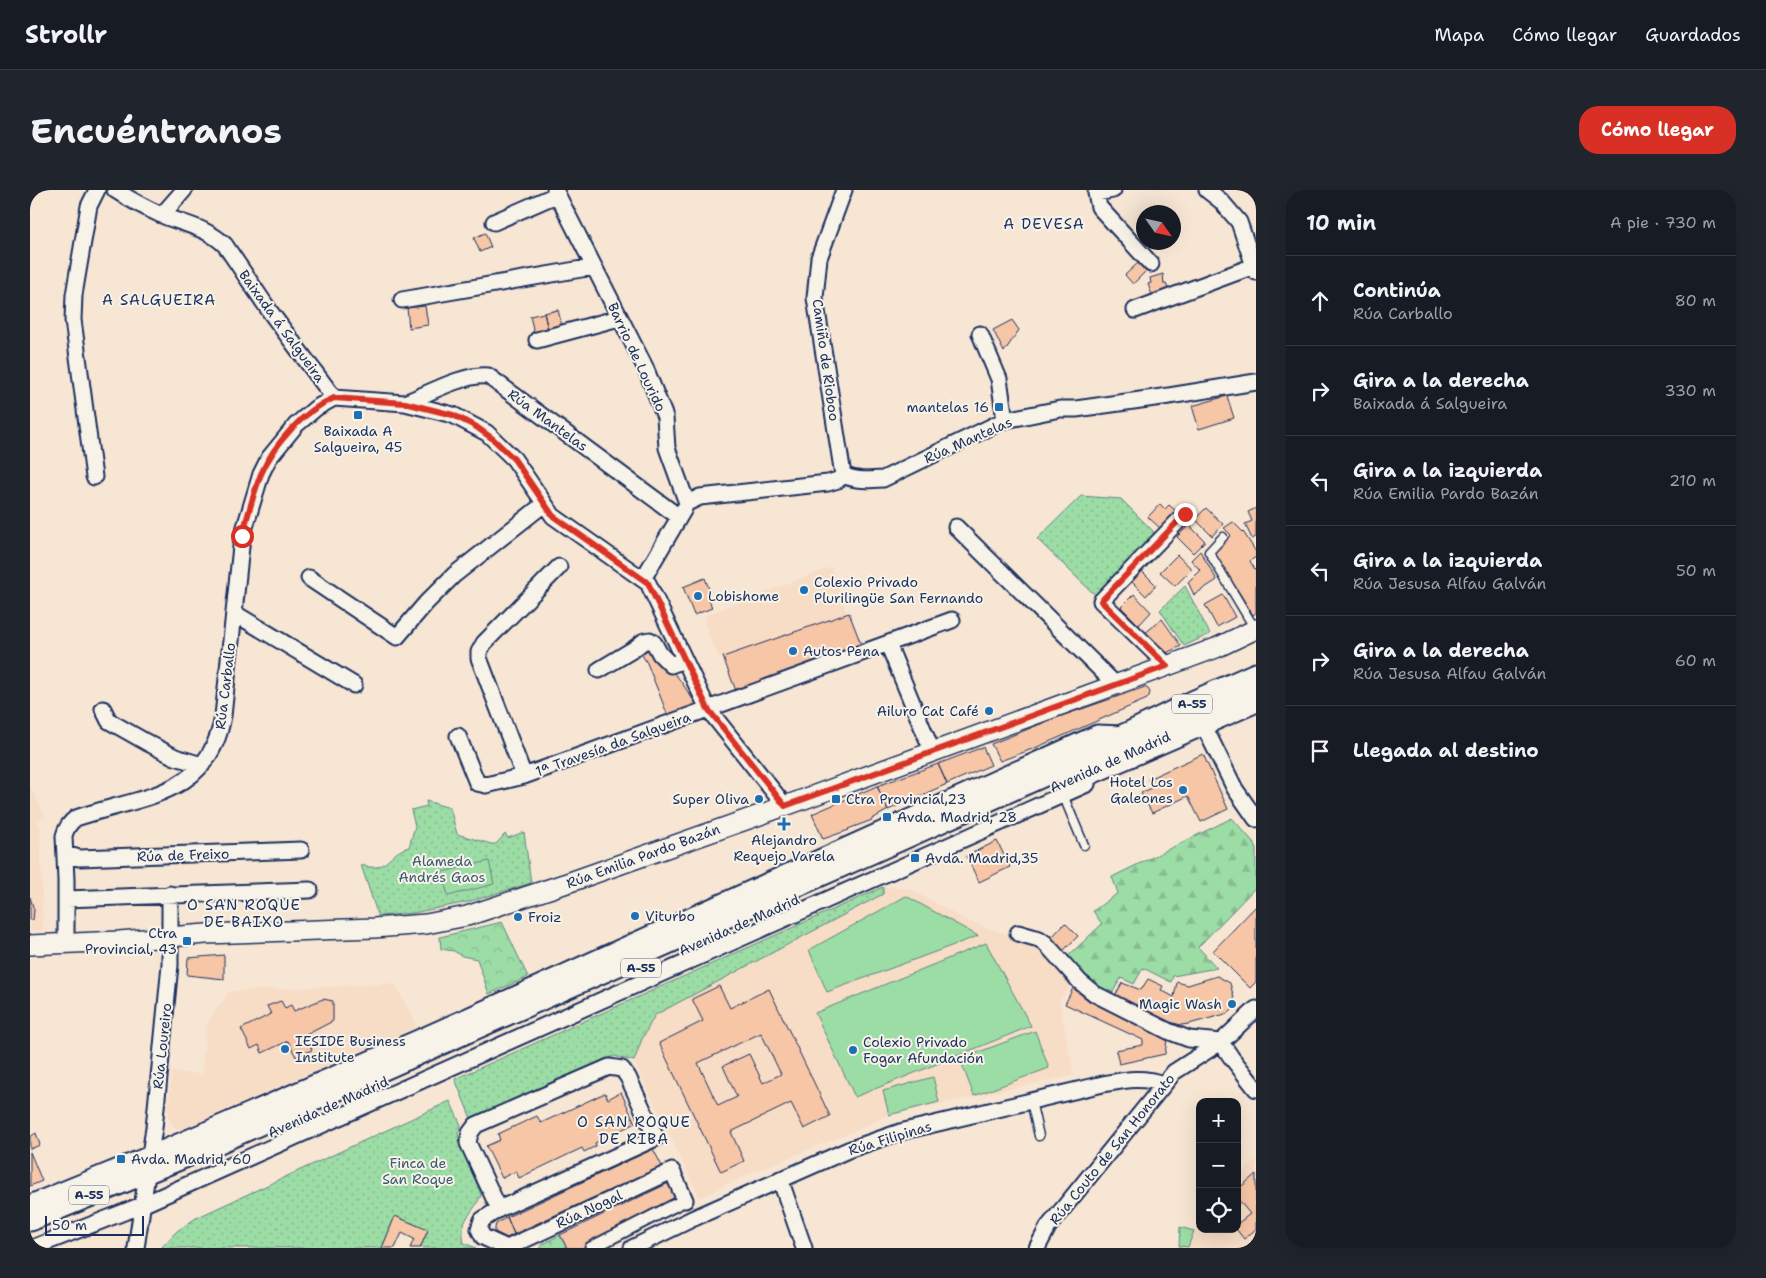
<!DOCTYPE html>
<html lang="es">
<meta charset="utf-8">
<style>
body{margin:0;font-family:"Shantell Sans",sans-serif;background:#20242c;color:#f1f3f6}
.controls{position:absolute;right:15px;bottom:15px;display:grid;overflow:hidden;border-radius:10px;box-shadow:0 5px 20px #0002}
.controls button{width:45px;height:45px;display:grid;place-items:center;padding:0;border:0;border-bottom:1px solid #363941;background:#171b24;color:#f1f3f6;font:25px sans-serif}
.compass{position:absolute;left:1106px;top:15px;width:45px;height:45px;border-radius:50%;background:#171b24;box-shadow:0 5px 20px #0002;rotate:124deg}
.scale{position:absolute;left:15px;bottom:12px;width:99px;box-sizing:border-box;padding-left:5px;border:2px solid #1b2f5e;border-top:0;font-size:14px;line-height:18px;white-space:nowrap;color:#1b2f5e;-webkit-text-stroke:4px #f7f3e8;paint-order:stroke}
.stop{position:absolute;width:15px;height:15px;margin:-11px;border:4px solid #d93025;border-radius:50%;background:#fff}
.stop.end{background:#d93025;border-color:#fff;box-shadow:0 1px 5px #0008}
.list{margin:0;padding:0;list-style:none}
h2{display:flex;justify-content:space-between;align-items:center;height:65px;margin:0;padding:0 20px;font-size:21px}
h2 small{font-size:16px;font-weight:400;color:#9ea1a6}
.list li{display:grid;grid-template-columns:32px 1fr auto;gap:15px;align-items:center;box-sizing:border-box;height:90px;padding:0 20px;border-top:1px solid #363941}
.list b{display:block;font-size:19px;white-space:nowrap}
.list p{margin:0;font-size:16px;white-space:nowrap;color:#9ea1a6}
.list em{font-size:16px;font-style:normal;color:#9ea1a6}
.icon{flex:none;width:28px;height:28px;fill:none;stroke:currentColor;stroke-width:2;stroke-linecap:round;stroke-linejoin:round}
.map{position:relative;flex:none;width:1226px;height:1058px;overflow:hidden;border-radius:20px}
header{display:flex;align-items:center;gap:30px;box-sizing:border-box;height:70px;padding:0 25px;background:#171b24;border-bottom:1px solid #363941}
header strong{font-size:24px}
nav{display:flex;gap:28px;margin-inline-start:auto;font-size:18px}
.intro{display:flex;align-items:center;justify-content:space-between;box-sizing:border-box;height:120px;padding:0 30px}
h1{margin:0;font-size:35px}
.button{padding:12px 22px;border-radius:20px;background:#d93025;color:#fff;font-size:18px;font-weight:700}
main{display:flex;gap:30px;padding:0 30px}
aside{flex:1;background:#171b24;border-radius:20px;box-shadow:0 5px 20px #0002}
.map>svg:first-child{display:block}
.built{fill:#f7dcc6}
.grass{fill:url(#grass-dots);stroke:#5c8682}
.forest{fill:url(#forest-firs);stroke:#5c8682}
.park{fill:url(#park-crowns);stroke:#5c8682}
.pitch{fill:#9cdca5;stroke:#5c8682}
.building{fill:#f7c6a6;stroke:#1b2f5e;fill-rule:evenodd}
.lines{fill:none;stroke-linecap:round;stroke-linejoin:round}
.service-casing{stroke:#1b2f5e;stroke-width:11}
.pedestrian-casing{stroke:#1b2f5e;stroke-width:15}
.minor-casing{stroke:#1b2f5e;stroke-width:19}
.tertiary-casing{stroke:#1b2f5e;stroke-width:22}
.trunk-casing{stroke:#1b2f5e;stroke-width:29}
.service{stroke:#f7f3e8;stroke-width:8}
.pedestrian{stroke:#f7f3e8;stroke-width:11}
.minor{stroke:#f7f3e8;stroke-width:15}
.tertiary{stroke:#f7f3e8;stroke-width:19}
.trunk{stroke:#f7f3e8;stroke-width:25}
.route{stroke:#d93025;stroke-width:6}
.poi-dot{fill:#1f6fb2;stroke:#f7f3e8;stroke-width:2}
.labels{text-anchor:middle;stroke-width:4;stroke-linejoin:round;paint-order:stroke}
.shield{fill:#f7f3e8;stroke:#5d6a87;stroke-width:1}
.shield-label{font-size:12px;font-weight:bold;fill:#1b2f5e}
.street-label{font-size:14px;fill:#1b2f5e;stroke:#f7f3e8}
.poi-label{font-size:14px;fill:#1b2f5e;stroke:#f7f3e8;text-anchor:start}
.park-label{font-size:14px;fill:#3b5a70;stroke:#f7f3e8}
.neighbourhood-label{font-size:15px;letter-spacing:1px;fill:#1b2f5e;stroke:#f7f3e8}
</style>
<header>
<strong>Strollr</strong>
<nav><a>Mapa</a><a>Cómo llegar</a><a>Guardados</a></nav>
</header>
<div class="intro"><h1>Encuéntranos</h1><a class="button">Cómo llegar</a></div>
<main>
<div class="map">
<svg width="1226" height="1058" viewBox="0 0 1226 1058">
<defs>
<pattern id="grass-dots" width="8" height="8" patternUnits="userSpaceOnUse" patternTransform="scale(1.25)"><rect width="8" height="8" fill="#9cdca5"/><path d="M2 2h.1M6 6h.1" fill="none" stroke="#86bd90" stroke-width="1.8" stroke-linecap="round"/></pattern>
<pattern id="forest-firs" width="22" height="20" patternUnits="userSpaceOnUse" patternTransform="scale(1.25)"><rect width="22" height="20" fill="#9cdca5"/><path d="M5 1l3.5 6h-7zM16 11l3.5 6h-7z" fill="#86bd90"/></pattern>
<pattern id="park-crowns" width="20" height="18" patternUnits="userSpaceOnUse" patternTransform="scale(1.25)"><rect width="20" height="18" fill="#9cdca5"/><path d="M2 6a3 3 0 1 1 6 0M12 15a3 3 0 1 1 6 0" fill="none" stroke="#86bd90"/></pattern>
</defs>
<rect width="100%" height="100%" fill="#f7e6d4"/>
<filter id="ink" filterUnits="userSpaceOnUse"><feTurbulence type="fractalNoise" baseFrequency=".02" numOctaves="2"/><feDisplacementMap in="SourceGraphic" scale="10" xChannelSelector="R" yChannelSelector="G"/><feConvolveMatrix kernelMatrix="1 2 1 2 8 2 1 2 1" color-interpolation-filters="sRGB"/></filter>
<g filter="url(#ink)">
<!-- built -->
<path class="built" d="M801 377 817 424 689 468 675 435 676 425Z
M0 596 15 626 7 632 10 636 13 740 0 741Z
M853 697 872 698 882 700 939 732 1008 754 1043 792 1029 811 1044 885 855 926 831 938 714 986 670 1008 604 871 612 849 625 825 853 705Z
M365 794 387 837 151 939 146 938 141 933 138 924 142 885H140L141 882 172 884 176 835 200 801Z
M1226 969V1058H1149L1150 1037 1164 1040 1170 1034V1039H1207V989Z"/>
<!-- grass -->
<path class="grass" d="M1051 306 1091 309 1127 345 1067 407 1007 349Z
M1155 396 1180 444 1154 456 1130 420Z
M396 611 420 618 427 644 461 654H466L475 644 478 648 494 642 501 693 438 712 383 723 348 726 331 675C359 684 356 663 379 657L385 636 381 620 397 616Z
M853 697V704L625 825 612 849 604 871 584 866 442 931 425 889Z
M420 911 431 935 428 944 451 1005C442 1027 429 1027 434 1053L446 1058H390L398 1040 365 1027 352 1058H131L147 1041 166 1028Z"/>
<!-- forest -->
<path class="forest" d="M1202 628 1226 655V697L1168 757 1187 778 1143 786 1141 792 1113 778 1104 794 1091 788 1081 805 1067 799 1036 768 1072 734 1063 721 1088 703 1082 687Z"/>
<!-- park -->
<path class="park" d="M472 732 498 787 459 804 447 769 432 766 424 761 411 759 410 747Z
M530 1045 537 1058H510L511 1055Z"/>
<!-- pitch -->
<path class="pitch" d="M459 671 464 694 418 706 412 682Z
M876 706 948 746 797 802 779 760Z
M956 753 1001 836 825 907 785 823Z
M1005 841 1019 878 944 906 930 869Z
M903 887 909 912 859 925 853 901Z
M1150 1037 1164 1041 1158 1057 1149 1056Z"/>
<!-- building -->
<path class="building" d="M455 43 461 57 450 62 444 48Z
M1108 73 1116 81 1103 94 1095 85Z
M1133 84 1134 94 1136 93 1139 103 1123 108 1118 94 1121 93 1120 88Z
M395 116 398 135 379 138 377 118Z
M528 120 533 140 519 144 514 123Z
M514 123 519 144 505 147 500 126Z
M982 130 989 140 974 162 963 140Z
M1197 206 1204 228 1169 239 1162 216Z
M1130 314 1135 319 1139 315 1148 323 1132 340 1118 327Z
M1176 318 1193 334 1182 346 1165 329Z
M1226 318V347L1222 349 1215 334 1222 331 1218 322Z
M1203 332 1214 343 1226 362V367L1220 371 1226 381V423L1223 425 1184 362 1201 345 1194 338Z
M1159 335 1175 351 1163 363 1147 347Z
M1170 361 1187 390 1164 405 1158 392 1170 380 1161 370Z
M1147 365 1162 379 1145 396 1130 382Z
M1111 380 1126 395 1116 406 1101 391Z
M675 388 680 402 677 403 682 418 664 425 653 397Z
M1104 404 1121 422 1109 435 1091 417Z
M1193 405 1205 427 1187 437 1175 415Z
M819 423 831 454 706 501 693 467Z
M1132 429 1151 456 1132 465 1114 444Z
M620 453 628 466 650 490 666 514 665 521 640 531 617 473 609 460Z
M1115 497 1118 499 1120 502 1119 506 1117 509 1005 558 970 571 961 554 1023 529Z
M953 557 961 575 917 594 908 574Z
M1173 564 1198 619 1171 632 1158 606 1122 623 1111 603 1122 598 1118 589Z
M908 574 917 594 858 620 847 596Z
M847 596 858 620 842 629V630L818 639 819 640 793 649 782 624Z
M967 651 980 677 949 692 936 666Z
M0 707 4 720 3 730H0Z
M1226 716V792L1220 798 1183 761Z
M1035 733 1048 746 1033 761 1021 748Z
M194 765V789L157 785 158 768Z
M1187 786 1200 793 1206 816 1199 823 1159 834 1151 835 1140 832 1085 806 1092 793 1111 800 1118 789 1133 796 1131 800 1144 807 1147 792 1158 795Z
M689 796 700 818 739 799 800 926 774 939 761 913 701 942 714 971 691 982 629 853 673 831 662 809ZM731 843 751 884 733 893 719 864 693 876 707 907 688 916 668 873Z
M1043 798 1131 842 1137 849 1135 864 1089 874 1086 860 1113 855V850L1035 814Z
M293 809 303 811V831L276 845 282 860 266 867 258 851 232 863 229 855 221 859 211 839 241 824 237 816 251 811 255 818 261 815 264 821Z
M591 902 605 933 565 953 566 956 554 962 552 958 489 988 486 981 472 988 456 956 470 950 468 944 507 926 511 933 575 903 578 909Z
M6 943 10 955 0 959V947Z
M623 959 632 976 484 1044 477 1027Z
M0 962 12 991 0 996Z
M1226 984V1039L1214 1049 1206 1039 1207 1034 1220 1024 1207 1008V1000Z
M641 992 650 1009 553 1058H537L530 1045Z
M365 1026 398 1040 390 1058H380L384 1049 372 1043 365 1058H352Z
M477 1027 484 1044 477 1048 465 1042V1038L466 1034Z"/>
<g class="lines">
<defs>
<path id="service" d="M1193 347 1179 362 1225 439
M1033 605 1054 655
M1001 911 1009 946"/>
<path id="pedestrian" d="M561 1058 655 1010"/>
<path id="minor" d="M85 0C99 9 114 17 129 24 153 34 176 37 195 55L241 123 304 208
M525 0 615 177 635 227 637 258 657 313
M1083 0 1066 3 1069 17 1121 74
M1177 0 1191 11 1209 32 1226 82
M132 25 154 0
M464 32 526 5
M372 110 563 77
M1105 120 1224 76
M950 144 969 189 975 230
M507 150 589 128
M375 213C397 204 435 183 458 186L649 327
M813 285C826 291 839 290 853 289L975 230 1030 219H1046L1139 206 1226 192
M813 285 785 108 789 68 814 0
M64 287 43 130 44 105 59 16 67 0
M657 313 670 307 798 293 808 290 813 285
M926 337 1085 494
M279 388 367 447 396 413 424 385 514 314
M613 389 654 319
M204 423 324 495
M858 454 902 561
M1137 475 1071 411 1155 324
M569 480 604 459 614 451 620 450 624 453 630 464 641 475 654 470
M73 519 79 531 116 552 145 567 172 575
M1172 532 1205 599 1226 629
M428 546 447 593 456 595 494 586 922 430
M494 586 449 468V462L454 453 529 377
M35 664 49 668 271 660
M36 709 280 700
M988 743 1009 749 1015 753 1050 792 1065 804 1138 841 1159 849 1191 852
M36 753V690L34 646C36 638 39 633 46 628 109 606 179 608 193 526L212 347 231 284 239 268 266 235 286 218 304 208 375 213 423 225 457 243 484 269 523 326 618 393 678 519 755 616
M1191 852 1201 867 1226 899
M750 989 774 1058
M0 1013 120 964 395 845 1067 543 1092 544
M469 1019 438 953 440 943 446 935 579 877 592 879 598 887 626 948 469 1019 452 1030 449 1039 453 1047 477 1058
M2 1058 112 1015 1057 594
M106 1058 124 938 140 775V704
M477 1058 642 981 655 1010
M602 1058 664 1028 818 960 870 942 1073 894C1095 890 1112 886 1133 894
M1007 1058 1018 1037 1144 882 1191 852 1226 819"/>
<path id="tertiary" d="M0 755 89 751 176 744 344 738 396 734 437 726 540 692 755 616 1186 458 1226 439"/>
<path id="trunk" d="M1040 590 1226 509
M0 1028 171 958 840 661 1099 545 1163 514 1226 486"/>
</defs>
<!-- service casing -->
<use href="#service" class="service-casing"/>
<!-- pedestrian casing -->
<use href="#pedestrian" class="pedestrian-casing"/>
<!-- minor casing -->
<use href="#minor" class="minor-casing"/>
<!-- tertiary casing -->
<use href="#tertiary" class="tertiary-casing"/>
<!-- trunk casing -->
<use href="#trunk" class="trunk-casing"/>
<!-- service -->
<use href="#service" class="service"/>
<!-- pedestrian -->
<use href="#pedestrian" class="pedestrian"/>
<!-- minor -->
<use href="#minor" class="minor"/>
<!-- tertiary -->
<use href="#tertiary" class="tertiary"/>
<!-- trunk -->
<use href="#trunk" class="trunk"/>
</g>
</g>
<g class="lines" filter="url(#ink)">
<!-- route -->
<path class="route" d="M212 346C218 326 223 304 231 284 245 253 273 221 304 208L375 213 423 225 445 236 463 249 484 269 523 326 618 393 678 519 755 616 1137 476 1071 411 1155 324"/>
</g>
<!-- markers -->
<g class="poi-dot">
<rect x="964" y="212" width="10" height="10" rx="2.5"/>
<rect x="323" y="220" width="10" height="10" rx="2.5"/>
<circle cx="774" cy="400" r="5"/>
<circle cx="668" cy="406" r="5"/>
<circle cx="763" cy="461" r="5"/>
<circle cx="959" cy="521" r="5"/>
<circle cx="1153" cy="600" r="5"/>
<circle cx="729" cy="609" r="5"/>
<rect x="801" y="604" width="10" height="10" rx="2.5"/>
<rect x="852" y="622" width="10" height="10" rx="2.5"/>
<path d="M751.5 626.5h5v5h5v5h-5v5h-5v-5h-5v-5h5z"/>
<rect x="880" y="663" width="10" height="10" rx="2.5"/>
<circle cx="605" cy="726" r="5"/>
<circle cx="488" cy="727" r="5"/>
<rect x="152" y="746" width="10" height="10" rx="2.5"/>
<circle cx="1202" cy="814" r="5"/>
<circle cx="255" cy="859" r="5"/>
<circle cx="823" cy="860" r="5"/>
<rect x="86" y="964" width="10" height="10" rx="2.5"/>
</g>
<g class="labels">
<!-- shield labels -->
<g class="shield">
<rect x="1142" y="504.5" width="40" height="19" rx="4"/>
<rect x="591" y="768.5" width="40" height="19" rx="4"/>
<rect x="39" y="995.5" width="40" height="19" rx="4"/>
</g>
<g class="shield-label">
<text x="1162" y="518">A-55</text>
<text x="611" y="782">A-55</text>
<text x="59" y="1009">A-55</text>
</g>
<!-- street labels -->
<g class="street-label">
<text transform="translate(252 136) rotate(54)" y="5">Baixada á Salgueira</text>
<text transform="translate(607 167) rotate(65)" y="5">Barrio de Lourido</text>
<text transform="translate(796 170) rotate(82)" y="5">Camiño de Rioboo</text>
<text transform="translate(518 230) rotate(36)" y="5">Rúa Mantelas</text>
<text transform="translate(938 250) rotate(-24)" y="5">Rúa Mantelas</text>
<text transform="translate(195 496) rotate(-83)" y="5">Rúa Carballo</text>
<text transform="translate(583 554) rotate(-20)" y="5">1ª Travesía da Salgueira</text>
<text transform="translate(1080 572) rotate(-24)" y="5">Avenida de Madrid</text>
<text transform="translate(153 665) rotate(-2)" y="5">Rúa de Freixo</text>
<text transform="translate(613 666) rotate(-20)" y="5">Rúa Emilia Pardo Bazán</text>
<text transform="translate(709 735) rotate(-24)" y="5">Avenida de Madrid</text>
<text transform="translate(132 856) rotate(-84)" y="5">Rúa Loureiro</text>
<text transform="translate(298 917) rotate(-24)" y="5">Avenida de Madrid</text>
<text transform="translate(860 948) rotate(-17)" y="5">Rúa Filipinas</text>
<text transform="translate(1082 959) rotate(-51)" y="5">Rúa Couto de San Honorato</text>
<text transform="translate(559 1019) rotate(-25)" y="5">Rúa Nogal</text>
</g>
<!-- poi labels -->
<g class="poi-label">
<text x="959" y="222" text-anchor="end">mantelas 16</text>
<text x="328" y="246" text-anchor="middle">Baixada A<tspan x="328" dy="16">Salgueira, 45</tspan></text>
<text x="784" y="397">Colexio Privado<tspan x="784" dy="16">Plurilingüe San Fernando</tspan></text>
<text x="678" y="411">Lobishome</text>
<text x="773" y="466">Autos Pena</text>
<text x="949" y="526" text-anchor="end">Ailuro Cat Café</text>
<text x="1143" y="597" text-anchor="end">Hotel Los<tspan x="1143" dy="16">Galeones</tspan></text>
<text x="719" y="614" text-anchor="end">Super Oliva</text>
<text x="816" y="614">Ctra Provincial,23</text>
<text x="867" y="632">Avda. Madrid, 28</text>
<text x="754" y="655" text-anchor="middle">Alejandro<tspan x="754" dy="16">Requejo Varela</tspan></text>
<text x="895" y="673">Avda. Madrid,35</text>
<text x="615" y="731">Viturbo</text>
<text x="498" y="732">Froiz</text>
<text x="147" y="748" text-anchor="end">Ctra<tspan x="147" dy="16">Provincial, 43</tspan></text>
<text x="1192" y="819" text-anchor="end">Magic Wash</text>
<text x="265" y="856">IESIDE Business<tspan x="265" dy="16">Institute</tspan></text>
<text x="833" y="857">Colexio Privado<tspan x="833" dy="16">Fogar Afundación</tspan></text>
<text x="101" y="974">Avda. Madrid, 60</text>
</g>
<!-- park labels -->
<g class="park-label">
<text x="412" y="676">Alameda<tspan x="412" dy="16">Andrés Gaos</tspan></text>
<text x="388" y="978">Finca de<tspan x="388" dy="16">San Roque</tspan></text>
</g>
<!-- neighbourhood labels -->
<g class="neighbourhood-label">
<text x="1014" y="39">A DEVESA</text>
<text x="129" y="115">A SALGUEIRA</text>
<text x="214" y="720">O SAN ROQUE<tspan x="214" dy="17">DE BAIXO</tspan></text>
<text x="604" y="937">O SAN ROQUE<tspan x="604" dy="17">DE RIBA</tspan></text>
</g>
</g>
</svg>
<div class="controls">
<button>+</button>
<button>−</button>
<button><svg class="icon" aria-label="locate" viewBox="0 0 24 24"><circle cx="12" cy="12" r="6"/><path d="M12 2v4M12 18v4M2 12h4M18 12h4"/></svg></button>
</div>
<svg class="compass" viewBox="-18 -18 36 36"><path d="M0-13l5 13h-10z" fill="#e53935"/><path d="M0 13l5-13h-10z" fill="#9ea1a6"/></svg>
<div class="scale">50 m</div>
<div class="stop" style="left:212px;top:346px"></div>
<div class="stop end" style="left:1155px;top:324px"></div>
</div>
<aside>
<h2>10 min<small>A pie · 730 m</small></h2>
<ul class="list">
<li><svg class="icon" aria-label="ahead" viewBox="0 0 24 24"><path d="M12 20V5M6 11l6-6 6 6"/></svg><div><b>Continúa</b><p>Rúa Carballo</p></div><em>80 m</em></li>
<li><svg class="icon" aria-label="right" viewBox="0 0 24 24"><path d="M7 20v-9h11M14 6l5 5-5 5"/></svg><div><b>Gira a la derecha</b><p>Baixada á Salgueira</p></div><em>330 m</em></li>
<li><svg class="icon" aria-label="left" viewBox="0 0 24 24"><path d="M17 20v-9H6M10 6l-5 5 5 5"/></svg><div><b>Gira a la izquierda</b><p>Rúa Emilia Pardo Bazán</p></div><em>210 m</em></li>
<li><svg class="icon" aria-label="left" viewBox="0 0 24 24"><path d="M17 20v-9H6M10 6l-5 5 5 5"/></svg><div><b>Gira a la izquierda</b><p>Rúa Jesusa Alfau Galván</p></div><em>50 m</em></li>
<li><svg class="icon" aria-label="right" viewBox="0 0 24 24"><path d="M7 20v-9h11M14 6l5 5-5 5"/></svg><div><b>Gira a la derecha</b><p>Rúa Jesusa Alfau Galván</p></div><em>60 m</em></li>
<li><svg class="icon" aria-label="arrive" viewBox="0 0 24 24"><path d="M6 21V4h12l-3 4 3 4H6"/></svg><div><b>Llegada al destino</b></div></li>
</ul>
</aside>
</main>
